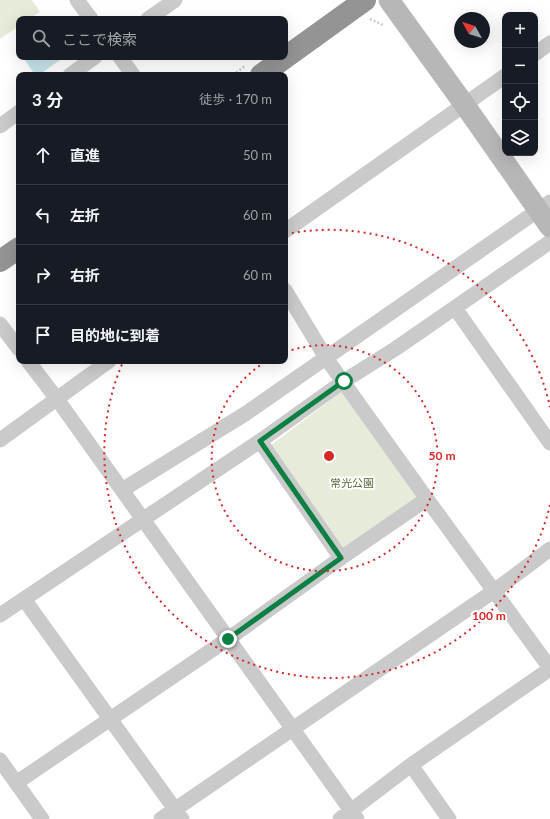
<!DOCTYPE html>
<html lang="ja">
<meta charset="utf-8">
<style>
body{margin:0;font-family:Lato,"Noto Sans JP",sans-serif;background:#20242c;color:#f1f3f6}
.controls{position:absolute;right:12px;top:12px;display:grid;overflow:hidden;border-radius:8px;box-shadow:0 4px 16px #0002}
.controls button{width:36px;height:36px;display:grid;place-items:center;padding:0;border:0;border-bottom:1px solid #363941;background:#171b24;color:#f1f3f6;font:20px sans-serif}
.compass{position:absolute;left:454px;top:12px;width:36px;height:36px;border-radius:50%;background:#171b24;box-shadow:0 4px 16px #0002;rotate:309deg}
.stop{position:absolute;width:12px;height:12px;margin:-9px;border:3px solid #0b8043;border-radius:50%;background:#fff}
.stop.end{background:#0b8043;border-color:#fff;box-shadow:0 1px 4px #0008}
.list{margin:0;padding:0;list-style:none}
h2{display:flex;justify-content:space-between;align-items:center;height:52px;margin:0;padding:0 16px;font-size:17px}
h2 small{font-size:13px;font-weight:400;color:#9ea1a6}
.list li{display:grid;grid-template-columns:26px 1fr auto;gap:12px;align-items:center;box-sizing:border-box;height:60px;padding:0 16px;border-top:1px solid #363941}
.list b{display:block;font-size:15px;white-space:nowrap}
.list em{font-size:13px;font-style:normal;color:#9ea1a6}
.icon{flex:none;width:22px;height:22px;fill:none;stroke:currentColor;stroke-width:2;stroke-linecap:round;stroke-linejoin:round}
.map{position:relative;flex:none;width:550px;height:819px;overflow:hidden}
.search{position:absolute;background:#171b24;box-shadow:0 4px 16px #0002;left:16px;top:16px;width:272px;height:44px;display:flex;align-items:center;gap:10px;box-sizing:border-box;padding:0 14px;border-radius:8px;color:#9ea1a6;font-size:15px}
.panel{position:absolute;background:#171b24;box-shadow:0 4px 16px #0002;left:16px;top:72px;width:272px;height:292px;border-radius:8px}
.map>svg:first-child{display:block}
.green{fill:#e6ecda}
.water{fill:#c6e3ec}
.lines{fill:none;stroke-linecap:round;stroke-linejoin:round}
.path{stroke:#cacaca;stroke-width:2.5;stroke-dasharray:2 2;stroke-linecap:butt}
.street{stroke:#cacaca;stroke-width:15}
.secondary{stroke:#b7b7b7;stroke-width:21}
.highway{stroke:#949494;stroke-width:22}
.route{stroke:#0b8043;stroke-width:5}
.ring{fill:none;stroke:#d62828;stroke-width:2;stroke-dasharray:2 4}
.labels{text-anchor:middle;stroke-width:4;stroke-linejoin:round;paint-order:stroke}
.park-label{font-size:11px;fill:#586a3a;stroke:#fff}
.centre{fill:#d62828;stroke:#fff;stroke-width:2}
.ring-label{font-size:12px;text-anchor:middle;font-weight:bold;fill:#d62828;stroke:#fff;stroke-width:4;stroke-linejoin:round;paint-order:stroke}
</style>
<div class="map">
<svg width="550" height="819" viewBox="0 0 550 819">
<rect width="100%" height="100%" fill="#fff"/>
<!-- green -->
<path class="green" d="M0 0H32L40 12 29 19H19V26L0 39Z
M341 392 418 497 343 549 270 446Z"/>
<!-- water -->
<path class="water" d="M23 57H64L39 75H35Z"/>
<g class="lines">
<!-- path -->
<path class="path" d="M370 19 383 25
M233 75 245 66"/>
<!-- street -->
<path class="street" d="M77 0 91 19
M148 19 175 0
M535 54 550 43
M120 57 133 75
M70 75 95 57
M0 126 19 112
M285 231 505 76
M285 290 326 358 427 499 550 668
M455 308 550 443
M0 324 19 349
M28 361 57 399 357 819
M0 440 109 361
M260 441 341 558
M122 490 245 414 550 202
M24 599 182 819
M0 615 260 441 344 381 395 349 550 242
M0 760 42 819
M411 765 449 819
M16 783 228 639 341 558 427 499
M161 819 494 591 550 549
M340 819 411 765 550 669"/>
<!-- secondary -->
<path class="secondary" d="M389 0 464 104 550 227"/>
<!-- highway -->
<path class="highway" d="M261 75 365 0
M0 261 19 248"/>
</g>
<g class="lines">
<!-- route -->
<path class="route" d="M228 639 341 558 260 441 344 381"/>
</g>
<!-- distance rings -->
<g class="ring">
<path d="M286 352A113 113 0 1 1 267 361"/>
<path d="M550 505A226 226 0 1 1 123 362M286 234A226 226 0 0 1 550 407"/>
</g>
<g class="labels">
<!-- park labels -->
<g class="park-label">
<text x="352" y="487">常光公園</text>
</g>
</g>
<circle cx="329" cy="456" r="6" class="centre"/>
<g class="ring-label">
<text x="442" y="460">50 m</text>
<text x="489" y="620">100 m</text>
</g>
</svg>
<div class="controls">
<button>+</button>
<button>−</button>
<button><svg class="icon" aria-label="locate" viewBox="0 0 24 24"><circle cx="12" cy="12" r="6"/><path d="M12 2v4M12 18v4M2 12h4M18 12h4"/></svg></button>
<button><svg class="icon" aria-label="layers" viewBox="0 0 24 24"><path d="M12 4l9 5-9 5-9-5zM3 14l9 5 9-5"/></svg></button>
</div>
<svg class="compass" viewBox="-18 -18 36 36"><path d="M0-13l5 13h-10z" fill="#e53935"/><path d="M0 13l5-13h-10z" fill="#9ea1a6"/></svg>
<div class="stop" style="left:344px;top:381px"></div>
<div class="stop end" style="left:228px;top:639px"></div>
<div class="search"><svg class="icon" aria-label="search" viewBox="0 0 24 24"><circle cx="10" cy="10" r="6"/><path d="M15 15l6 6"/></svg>ここで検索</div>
<section class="panel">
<h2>3 分<small>徒歩 · 170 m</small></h2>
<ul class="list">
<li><svg class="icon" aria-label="ahead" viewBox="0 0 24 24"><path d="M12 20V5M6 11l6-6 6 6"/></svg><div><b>直進</b></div><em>50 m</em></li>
<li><svg class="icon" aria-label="left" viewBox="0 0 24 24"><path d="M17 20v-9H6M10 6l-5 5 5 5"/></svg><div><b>左折</b></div><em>60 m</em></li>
<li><svg class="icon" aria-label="right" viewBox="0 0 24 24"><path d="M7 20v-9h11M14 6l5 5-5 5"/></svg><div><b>右折</b></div><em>60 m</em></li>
<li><svg class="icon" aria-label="arrive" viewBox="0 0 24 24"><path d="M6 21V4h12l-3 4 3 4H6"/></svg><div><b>目的地に到着</b></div></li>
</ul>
</section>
</div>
